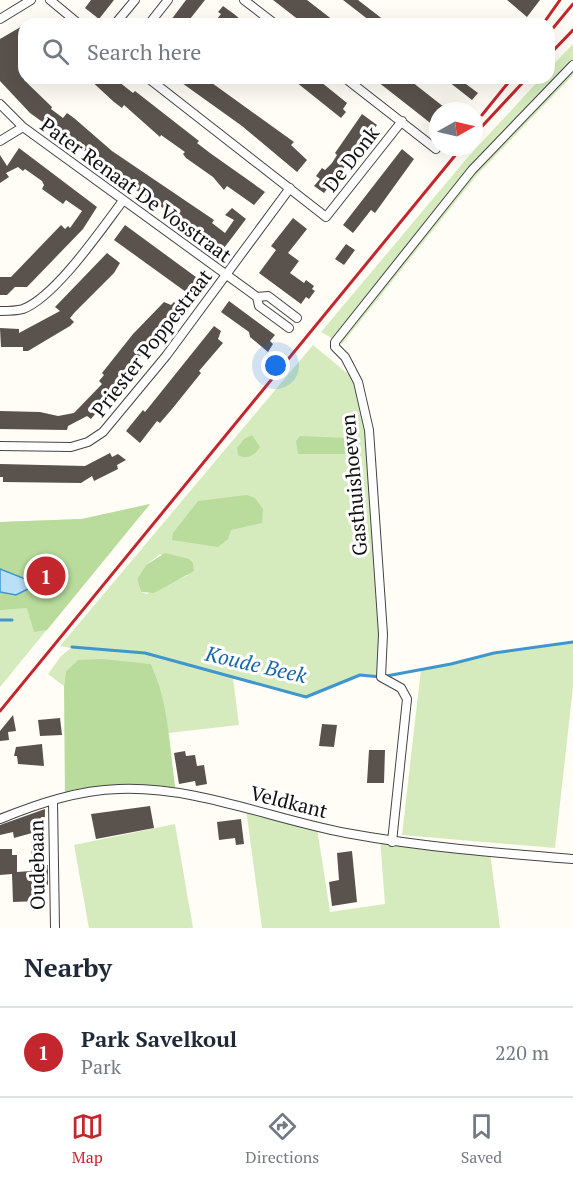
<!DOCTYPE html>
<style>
body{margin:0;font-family:"PT Serif",serif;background:#f6f6f7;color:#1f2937}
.compass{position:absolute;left:429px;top:102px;width:54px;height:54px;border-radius:50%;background:#fff;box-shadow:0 6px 24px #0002;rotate:82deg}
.you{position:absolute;left:276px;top:366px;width:21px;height:21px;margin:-15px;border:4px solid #fff;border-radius:50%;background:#1a73e8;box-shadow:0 0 0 9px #1a73e833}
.badge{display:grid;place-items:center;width:39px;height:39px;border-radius:50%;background:#c4262e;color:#fff;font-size:20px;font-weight:700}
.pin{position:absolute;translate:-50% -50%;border:3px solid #fff;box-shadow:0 2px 6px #0006}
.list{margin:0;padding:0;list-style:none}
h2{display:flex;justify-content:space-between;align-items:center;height:78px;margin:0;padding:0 24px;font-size:26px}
h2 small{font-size:20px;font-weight:400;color:#747a83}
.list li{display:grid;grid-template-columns:39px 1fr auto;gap:18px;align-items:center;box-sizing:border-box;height:90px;padding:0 24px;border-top:2px solid #e0e1e3}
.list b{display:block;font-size:22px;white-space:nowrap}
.list p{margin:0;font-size:20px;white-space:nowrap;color:#747a83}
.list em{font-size:20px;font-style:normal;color:#747a83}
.icon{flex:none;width:33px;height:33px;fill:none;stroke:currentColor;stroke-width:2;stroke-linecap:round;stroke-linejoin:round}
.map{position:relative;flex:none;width:573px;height:928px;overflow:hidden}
.search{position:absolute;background:#fff;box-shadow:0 6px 24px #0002;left:18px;right:18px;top:18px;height:66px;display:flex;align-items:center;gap:15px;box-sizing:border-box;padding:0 21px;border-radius:18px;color:#747a83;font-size:22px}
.sheet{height:168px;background:#fff}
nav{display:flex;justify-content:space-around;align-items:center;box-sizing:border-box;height:84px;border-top:2px solid #e0e1e3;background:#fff;font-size:16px;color:#747a83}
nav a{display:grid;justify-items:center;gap:3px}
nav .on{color:#c4262e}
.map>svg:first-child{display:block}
.green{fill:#d5ebbd;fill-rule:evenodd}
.forest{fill:#b9dc9c}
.water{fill:#b9e0f7;stroke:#3f96cf;stroke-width:1.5}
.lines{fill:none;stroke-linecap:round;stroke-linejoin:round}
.stream{stroke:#3f96cf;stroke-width:3}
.building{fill:#5a524d}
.minor-casing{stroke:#444;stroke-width:10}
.minor{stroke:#fff;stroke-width:8}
.rail{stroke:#c4262e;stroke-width:3}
.labels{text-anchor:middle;stroke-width:6;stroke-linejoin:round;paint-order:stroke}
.street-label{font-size:20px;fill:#111;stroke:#fff}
.water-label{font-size:21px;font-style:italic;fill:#1768a6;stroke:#fff}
</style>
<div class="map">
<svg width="573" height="928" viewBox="0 0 573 928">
<rect width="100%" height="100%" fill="#fffdf5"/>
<!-- green -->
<path class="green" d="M573 44V75L477 175 342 344 321 332 468 157 541 78H549V69Z
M313 345 358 382 369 430 381 677 360 675 306 697 233 678 239 725 168 733 156 676 151 664 78 660 66 671 64 686 48 674 61 656 71 648 60 646ZM160 554 188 575 147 594 141 592 137 579 146 565Z
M150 504 0 687V522L82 519Z
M573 642V687L555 848 402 835 421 669 494 653Z
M246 809 317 828 330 912 385 904 380 839 490 852 500 928H262Z
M175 824 193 928H89L74 845Z"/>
<!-- forest -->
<path class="forest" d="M252 435 260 447C254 456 247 460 238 455L237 448 244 439Z
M300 436 348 438 351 440 353 454H298L296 441Z
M247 495 255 498 263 509 262 523 231 530 228 539 218 547 172 540 173 533 198 501Z
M150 504 47 630 34 632 27 608 0 610V522L82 519Z
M165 553 189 559 193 563 194 571 154 593 141 592 137 579 146 565Z
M102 659 151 664C169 703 170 752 176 794L120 789 65 798 64 686 66 671 78 660Z"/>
<!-- water -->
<path class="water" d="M0 569 38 584 16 595 0 592Z"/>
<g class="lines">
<!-- stream -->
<path class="stream" d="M0 620H12
M72 647 145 653 306 697 360 675 381 677 451 664 494 653 573 642"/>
</g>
<!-- building -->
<path class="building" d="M91 0H114L99 19 85 8Z
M186 0H205L186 24H168Z
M273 0H307L338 24H304Z
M343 0H358L389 24H374Z
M507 0H540L527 17Z
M223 6 234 14 246 24H224L217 19 221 14 218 12Z
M24 25V80L52 107 51 109 63 118 67 113 74 118 112 151 214 220 212 223 225 233 234 220 225 215 232 208 246 219 221 252 194 233 196 230 133 188 56 129 55 131 30 113 0 81V39Z
M88 78H114L133 93 135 91 199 141 197 143 210 153 265 192 254 205 227 186 224 190 213 177 186 158 183 154 185 152 161 135 160 137 124 105 122 108 114 102Z
M175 78H205L294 142 291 145 307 160 297 172 242 126Z
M291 78H316L347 103 343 109 346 112 341 118Z
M373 78H407L449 111H438V129Z
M444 78H458L478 93 472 100Z
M362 114 377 125 324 193 314 186 320 179 316 176 322 168 325 170 332 163 337 155 335 153Z
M19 148 97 207 83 229 27 287H15L7 295H0V277H11L61 225 65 229 68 226 70 228 82 211 66 200 63 204 42 189 44 185 42 181 25 169 23 171 18 167 6 173 9 177 0 183V155L7 166Z
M402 149 414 159 375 213 371 210 353 233 343 225Z
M293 218 307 229 288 253 299 261 290 273 304 283 306 280 314 286 312 289 315 291 309 299 306 297 301 304 259 273 276 250 271 246Z
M125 225 200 280 192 292 188 290 186 292 114 240Z
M346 244 355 250 344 265 335 259Z
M107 253 120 263 114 273 75 312 70 318 74 322 70 326 28 351H23V347H1L0 328 19 329V333L60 311 55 307Z
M229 301 275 335 270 341 273 344 268 352 250 337 249 332 221 312Z
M164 302 171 305 174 302 182 308 113 388 115 390 91 419 87 416 68 426 67 430 0 429V411L40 412 58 416 74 413 102 384 99 381 104 375 102 373 133 334Z
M214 326 221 331 218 339 223 343 199 371 201 373 172 409 160 423 157 421 140 443 126 431 143 410 145 412Z
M110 453 112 457 118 454 126 460 117 465 118 469 94 481 92 476 81 483 3 482V477H0V464L85 466Z
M13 715 16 731 8 732 9 740 0 741V731Z
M60 718 62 735 40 736 38 720Z
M322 724 337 725 334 747 319 746Z
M42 744 44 766 18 764 17 756H14L16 747Z
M369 750H385L384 783H367Z
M185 751 186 756 195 755 197 766 204 765 207 784 196 786 195 781 179 784 174 753Z
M150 806 154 828 96 839 91 814Z
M45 809 44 865H48V885H41L40 901 13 902 12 874 0 875V849H12V855H17V872L31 871 32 833 14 838 13 832 0 835V825Z
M241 819 244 844 236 845 235 838 219 840 217 822Z
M352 851 357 902 332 906 329 882 339 880 337 853Z"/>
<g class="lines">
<defs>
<path id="minor" d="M50 0 79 24
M244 0 275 24
M0 19 31 0
M115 24 135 0
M149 24 168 0
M148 78 326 217 402 121
M345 78 436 149
M0 104 23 127 257 297 268 296 297 318
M0 141 23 127
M257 297 259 306 289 328
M0 311C8 311 16 311 23 309 55 297 101 230 122 202
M0 446 71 447 88 442 103 432 166 356 290 188
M53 801 55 928
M0 819C37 804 78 790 119 789 196 786 271 819 346 833 422 847 497 853 573 859
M392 842 407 699 401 688 381 677 383 634 369 430 358 382 345 357 335 347V342L472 170 573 65"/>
</defs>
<!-- minor casing -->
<use href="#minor" class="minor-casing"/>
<!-- minor -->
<use href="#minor" class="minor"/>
<!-- rail -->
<path class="rail" d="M543 24 560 0
M549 33 573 4
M549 55 573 30
M482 115 512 78
M474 135 527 78
M0 711 462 147"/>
</g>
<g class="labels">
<!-- street labels -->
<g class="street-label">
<text transform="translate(351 159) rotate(-52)" y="7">De Donk</text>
<text transform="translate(136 190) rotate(36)" y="7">Pater Renaat De Vosstraat</text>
<text transform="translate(152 343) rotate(-52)" y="7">Priester Poppestraat</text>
<text transform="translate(354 485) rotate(-95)" y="7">Gasthuishoeven</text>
<text transform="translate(289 802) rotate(14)" y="7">Veldkant</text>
<text transform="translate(37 865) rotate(-91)" y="7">Oudebaan</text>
</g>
<!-- water labels -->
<g class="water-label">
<text transform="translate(256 665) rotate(13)" y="7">Koude Beek</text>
</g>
</g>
</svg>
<svg class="compass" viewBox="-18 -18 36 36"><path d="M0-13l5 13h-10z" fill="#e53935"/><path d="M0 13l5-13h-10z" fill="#747a83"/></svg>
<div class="you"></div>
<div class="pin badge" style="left:46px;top:576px">1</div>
<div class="search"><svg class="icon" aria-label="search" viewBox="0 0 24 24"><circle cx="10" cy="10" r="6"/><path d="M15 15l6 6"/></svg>Search here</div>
</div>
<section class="sheet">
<h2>Nearby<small></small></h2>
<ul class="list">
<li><span class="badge">1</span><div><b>Park Savelkoul</b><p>Park</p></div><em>220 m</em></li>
</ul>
</section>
<nav>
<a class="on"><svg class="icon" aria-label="map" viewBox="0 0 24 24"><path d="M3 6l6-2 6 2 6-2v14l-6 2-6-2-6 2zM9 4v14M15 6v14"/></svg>Map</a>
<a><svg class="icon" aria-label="directions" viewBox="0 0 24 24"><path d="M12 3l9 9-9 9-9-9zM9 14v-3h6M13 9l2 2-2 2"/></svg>Directions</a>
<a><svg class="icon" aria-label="saved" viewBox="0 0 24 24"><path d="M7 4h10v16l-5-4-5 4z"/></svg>Saved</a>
</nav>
